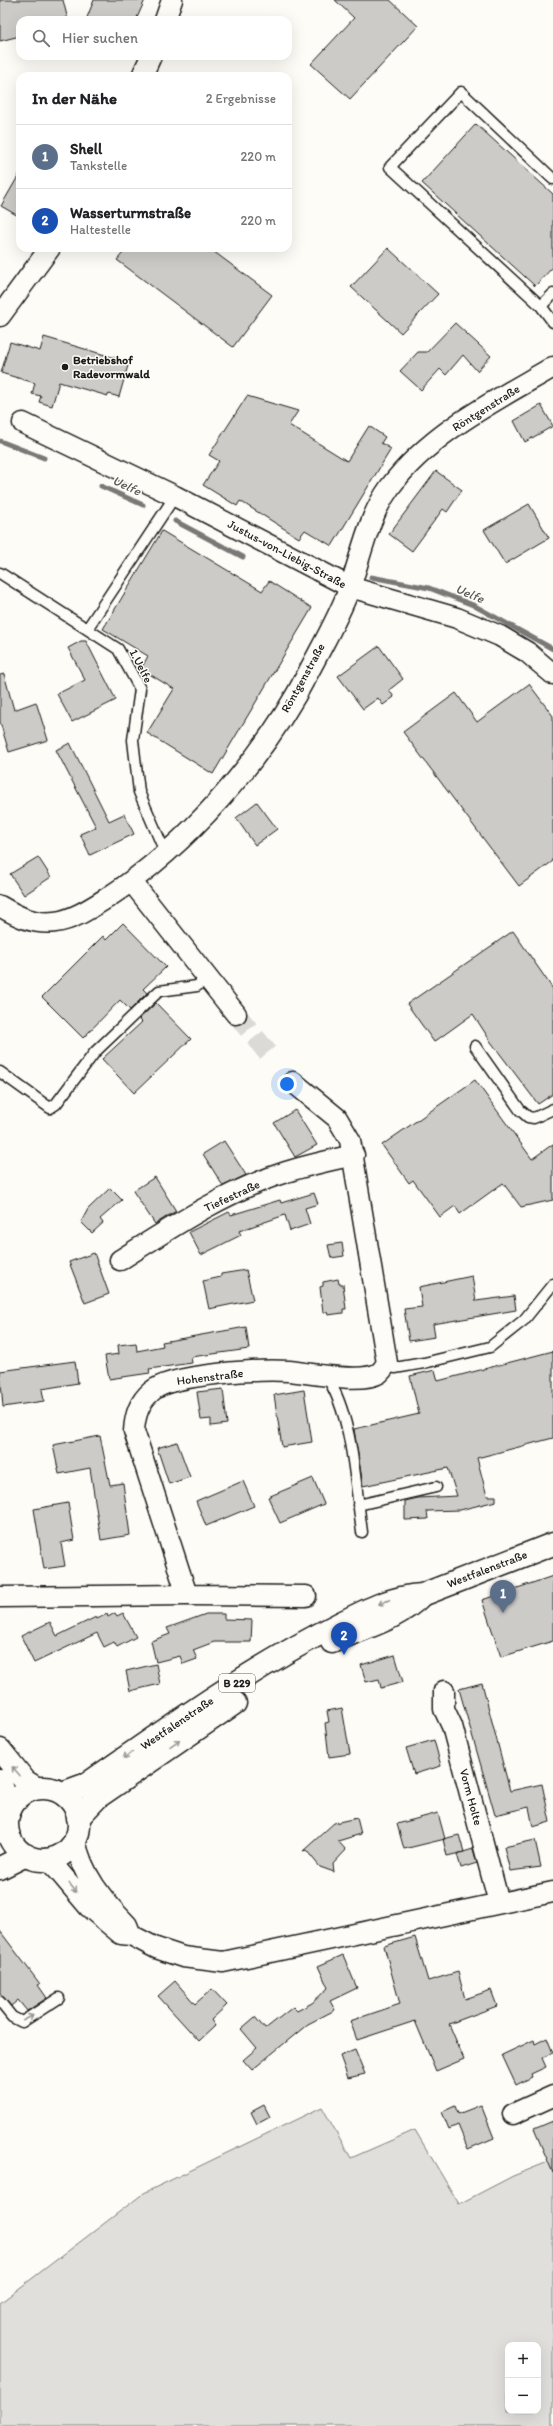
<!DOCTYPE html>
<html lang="de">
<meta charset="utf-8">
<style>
body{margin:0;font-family:Itim,sans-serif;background:#f6f6f6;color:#202124}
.controls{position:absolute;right:12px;bottom:12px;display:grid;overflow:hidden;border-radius:8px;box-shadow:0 4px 16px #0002}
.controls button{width:36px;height:36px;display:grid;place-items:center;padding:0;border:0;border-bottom:1px solid #e0e0e0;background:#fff;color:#202124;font:20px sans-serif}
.you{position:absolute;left:287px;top:1084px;width:14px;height:14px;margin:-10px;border:3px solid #fff;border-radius:50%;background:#1a73e8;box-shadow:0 0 0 6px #1a73e833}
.badge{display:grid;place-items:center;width:26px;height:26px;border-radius:50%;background:#0f766e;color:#fff;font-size:13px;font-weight:700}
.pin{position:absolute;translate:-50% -33px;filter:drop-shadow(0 1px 2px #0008)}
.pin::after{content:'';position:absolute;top:21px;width:14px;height:12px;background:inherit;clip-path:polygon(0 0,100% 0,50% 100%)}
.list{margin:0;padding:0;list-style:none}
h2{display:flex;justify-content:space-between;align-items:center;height:52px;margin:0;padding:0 16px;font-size:17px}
h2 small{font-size:13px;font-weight:400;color:#757577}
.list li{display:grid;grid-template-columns:26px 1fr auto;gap:12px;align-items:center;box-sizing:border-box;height:64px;padding:0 16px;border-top:1px solid #e0e0e0}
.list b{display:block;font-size:15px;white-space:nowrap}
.list p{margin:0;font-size:13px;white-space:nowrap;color:#757577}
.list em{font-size:13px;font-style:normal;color:#757577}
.icon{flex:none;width:22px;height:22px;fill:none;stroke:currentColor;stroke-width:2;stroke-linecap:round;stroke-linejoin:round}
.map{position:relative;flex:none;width:553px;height:2426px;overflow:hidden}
.search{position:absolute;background:#fff;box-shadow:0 4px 16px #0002;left:16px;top:16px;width:276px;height:44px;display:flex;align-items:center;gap:10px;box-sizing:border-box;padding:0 14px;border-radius:12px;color:#757577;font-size:15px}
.panel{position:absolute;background:#fff;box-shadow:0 4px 16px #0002;left:16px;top:72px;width:276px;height:180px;border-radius:12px}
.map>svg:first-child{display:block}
.green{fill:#e0dfdb;stroke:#7e7e7c;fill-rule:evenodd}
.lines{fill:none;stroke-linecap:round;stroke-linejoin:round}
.stream{stroke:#797876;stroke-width:5}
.building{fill:#cccbc8;stroke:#1c1c1c}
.minor-tunnel{stroke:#dbdad6;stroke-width:20;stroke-dasharray:20 10;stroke-linecap:butt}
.service-casing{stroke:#1c1c1c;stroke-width:13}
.minor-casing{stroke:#1c1c1c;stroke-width:23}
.secondary-casing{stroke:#1c1c1c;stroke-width:25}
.primary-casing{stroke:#1c1c1c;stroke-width:25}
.service{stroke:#fdfcf7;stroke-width:10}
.minor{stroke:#fdfcf7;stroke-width:20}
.secondary{stroke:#fdfcf7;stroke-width:22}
.primary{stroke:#fdfcf7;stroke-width:22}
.oneway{stroke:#989794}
.poi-dot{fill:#1c1c1c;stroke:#fdfcf7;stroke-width:1.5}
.labels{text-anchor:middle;stroke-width:3;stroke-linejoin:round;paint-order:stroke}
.shield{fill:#fdfcf7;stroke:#605f5e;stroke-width:1}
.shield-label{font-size:11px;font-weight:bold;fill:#1c1c1c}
.poi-label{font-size:12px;font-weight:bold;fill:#1c1c1c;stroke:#fdfcf7;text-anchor:start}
.street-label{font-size:12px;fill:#1c1c1c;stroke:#fdfcf7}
.water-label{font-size:13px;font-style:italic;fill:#5a5a58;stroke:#fdfcf7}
</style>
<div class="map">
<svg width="553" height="2426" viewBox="0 0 553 2426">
<rect width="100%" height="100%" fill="#fdfcf7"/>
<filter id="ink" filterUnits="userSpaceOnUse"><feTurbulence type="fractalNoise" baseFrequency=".025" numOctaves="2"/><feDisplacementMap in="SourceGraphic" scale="8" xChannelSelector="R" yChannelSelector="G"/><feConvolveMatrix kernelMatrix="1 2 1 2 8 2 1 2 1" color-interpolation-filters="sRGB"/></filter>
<g filter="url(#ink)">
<!-- green -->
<path class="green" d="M322 2107 351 2158 415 2130 459 2204 513 2176 553 2160V2426H0V2303L144 2193ZM508 2345H538V2411H508Z"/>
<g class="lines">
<!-- stream -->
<path class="stream" d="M0 441 44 458
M101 486 143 505
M175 521 243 557
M371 577 429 588 473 605 553 649"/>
</g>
<!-- building -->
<path class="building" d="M0 0H63L68 20H20V36L0 41Z
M94 0H145L136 20H86Z
M335 0H390L418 26 350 99 311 64 354 18Z
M476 124 553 194V267L535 286 422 183Z
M20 173V217L1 206Z
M127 248H209L272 295 233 347 117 260Z
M388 248 438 294 401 333 351 287Z
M455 323 491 356 477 371 463 355 446 375 440 369 421 390 400 371 418 352H427Z
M44 337 129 362 119 397 109 394 108 396 59 382 52 406 39 402 41 396 32 394 35 383 1 373 10 342 40 351Z
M247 396 298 411 289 425 347 461 369 426 385 437 381 443 391 449 332 546 305 530 299 538 240 501 237 506 203 485 219 461 209 455Z
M541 405 553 426 525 442 514 421Z
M436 471 462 490 447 512 443 509 412 551 389 534Z
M529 504 549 538 505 564 484 530Z
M162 531 262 591 269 581 312 608 213 774 147 733 174 689 141 669 148 656 103 629Z
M81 641H86L116 700 72 722 57 694 85 680 68 648Z
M379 646 403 679 389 690 394 697 383 705 378 698 363 709 338 676Z
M4 674 14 710 36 702 48 740 9 752 0 722V675Z
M529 684 553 716V861L519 886 403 732 456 693 477 722Z
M70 743 109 821 124 814 134 834 90 855 80 834 96 827 56 750Z
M257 802 277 829 255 845 236 818Z
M38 857 51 877 24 895 10 874Z
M123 923 166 967 143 989 147 993 130 1010 120 1000 83 1038 42 997 103 936 106 940Z
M513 931 553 989V1094L538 1104 491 1042 473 1014 434 1042 407 1004Z
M156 1003 191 1039 134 1093 102 1059 142 1022 139 1019Z
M475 1080 532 1159 553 1144V1200L521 1207 503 1183 460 1214 455 1206 440 1217 413 1180 409 1183 382 1145Z
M295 1110 317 1145 295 1157 274 1123Z
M224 1141 246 1175 223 1186 203 1154Z
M155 1177 176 1211 155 1224 133 1191Z
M110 1188 122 1200 100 1219 103 1223 92 1233 81 1222 88 1209Z
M314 1193 318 1204 305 1208 310 1224 290 1231 285 1215 239 1231 241 1235 201 1255 189 1232 229 1212 231 1215 280 1200 281 1203Z
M342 1243 344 1256 331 1258 328 1245Z
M94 1253 109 1294 85 1303 69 1262Z
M246 1270 253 1300 209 1309 203 1281 221 1277V1274Z
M472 1276 476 1301 514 1296 516 1310 433 1324 435 1337 409 1341 404 1309 422 1307 419 1287Z
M338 1279 339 1284H343L346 1309H343V1313L328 1315 327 1312H323L320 1287 323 1286V1282Z
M246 1327 249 1349 191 1357 192 1363 149 1369 150 1373 109 1379 105 1356 119 1354 118 1345 136 1343 137 1351 163 1346 162 1342Z
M553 1351V1438L477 1458 487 1496H496V1501L460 1510 427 1511 428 1519 405 1520V1501L418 1498 457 1496 448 1468 363 1486 354 1429 419 1414 410 1376 435 1370 438 1381Z
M75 1361 78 1383 42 1389 44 1401 3 1407 0 1371Z
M223 1389 227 1424 211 1426V1419L201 1420 197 1392Z
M304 1390 312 1442 282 1447 274 1395Z
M100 1436 110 1485 123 1483 130 1535 101 1540 90 1468 59 1474 53 1445Z
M177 1442 190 1477 169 1484 157 1448Z
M313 1478 324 1504 280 1523 268 1497Z
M243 1481 254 1506 206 1526 196 1501Z
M68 1503 74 1540 61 1543 65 1566 44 1569 34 1509Z
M553 1576V1641L501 1657 482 1600Z
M115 1613 117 1616 123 1613 136 1637 117 1647 114 1642 104 1647 97 1633 34 1663 21 1636 50 1622 57 1636 96 1617 97 1619 107 1614 108 1617Z
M206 1614H224V1619L252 1620 251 1642H214L193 1650 197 1659 183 1664 180 1656 156 1662 151 1641 170 1634 167 1628Z
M395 1655 403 1682 381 1688 379 1679 366 1682 361 1665Z
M156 1664 160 1684 130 1691 126 1671Z
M482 1683 510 1791 542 1784 550 1822 533 1827 529 1807 495 1815 459 1689Z
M342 1708 350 1754 329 1757 325 1723 329 1722 327 1711Z
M434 1740 441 1766 414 1774 406 1748Z
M438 1813 445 1839 404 1849 397 1824Z
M357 1818 361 1834 338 1841 346 1850 333 1864 334 1872 320 1867 306 1850 303 1851 334 1823Z
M459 1835 464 1852 447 1856 443 1839Z
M535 1840 541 1867 510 1871 504 1847Z
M473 1849 477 1863 461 1868 457 1854Z
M0 1931 40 1984 38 1985 47 1998 27 2011 18 2000 11 2006 0 1993Z
M415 1937 428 1981 458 1972 465 1999 491 1990 497 2006 449 2024 464 2059 436 2071 415 2021 357 2040 350 2021 400 2004 384 1946Z
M343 1955 357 1988 330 2001 335 2010 308 2024 252 2070 243 2060 257 2048 241 2029 255 2017 265 2029 293 2007 297 2011 312 2003 328 1988 318 1966Z
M175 1981 195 2004 212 1989 227 2005 211 2020 215 2026 199 2041 158 1996Z
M547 2038 553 2053 542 2058 546 2067 531 2074 532 2077 516 2085 502 2055 534 2040 535 2044Z
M355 2050 365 2074 348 2078 340 2056Z
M264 2105 270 2117 257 2124 251 2112Z
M481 2105 494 2138 468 2149 458 2125 449 2129 442 2112 455 2106 458 2114Z
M553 2121V2173L534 2129Z"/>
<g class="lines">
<!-- minor-tunnel -->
<path class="minor-tunnel" d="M236 1014 272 1058"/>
<defs>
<path id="service" d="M553 179 461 92 390 167 541 306 553 322
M541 306 553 294
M0 573 118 649 140 689 133 740 139 792 165 852
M87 629 175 496
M475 1046 520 1110 528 1117 534 1118 553 1109
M0 1072 50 1108 56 1104 95 1052 159 991 197 986 207 978
M387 1363 395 1368 424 1363 490 1347 524 1320 553 1284
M326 1376C353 1415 355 1484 362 1532
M358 1505 436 1487
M0 2002 12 2017 22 2022 59 1998"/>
<path id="minor" d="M165 20 172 0
M142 76 151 56
M0 316 50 248
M23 423 175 496 350 587 457 618 500 636 527 652 553 674
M132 882 236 1014
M0 906C17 916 34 925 55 922 73 920 91 908 107 898 187 846 264 758 308 673 322 646 339 617 350 587 362 553 368 517 390 487 431 432 495 401 553 367
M120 1260C172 1227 226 1191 286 1172 308 1165 331 1160 354 1155
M187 1595 134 1431C135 1415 139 1402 152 1391 171 1374 262 1369 289 1371 310 1373 362 1384 379 1373 382 1371 385 1366 387 1363L350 1140 337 1118 293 1082
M0 1597 187 1595 306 1596
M444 1691V1709L452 1726 499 1903
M75 1839C81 1874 103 1900 127 1925L131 1935
M46 1859 56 1868 89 1907 121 1934 131 1935 156 1948 183 1957 223 1962 553 1892
M513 2114 553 2096"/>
<path id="secondary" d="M0 1750 25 1781 36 1788
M0 1781 10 1810"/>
<path id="primary" d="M332 1642C364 1627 396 1621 422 1595
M7 1824a36 36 0 1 1 72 0a36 36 0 1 1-72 0Z
M62 1793 87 1784C165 1730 244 1673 329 1629 359 1614 387 1597 422 1595L553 1544
M78 1818 98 1797 235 1703
M0 1868 26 1855"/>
</defs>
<!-- service casing -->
<use href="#service" class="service-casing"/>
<!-- minor casing -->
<use href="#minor" class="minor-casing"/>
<!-- secondary casing -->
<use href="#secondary" class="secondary-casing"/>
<!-- primary casing -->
<use href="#primary" class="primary-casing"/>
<!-- service -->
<use href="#service" class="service"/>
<!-- minor -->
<use href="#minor" class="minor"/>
<!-- secondary -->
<use href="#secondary" class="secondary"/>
<!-- primary -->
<use href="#primary" class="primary"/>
</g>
<!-- one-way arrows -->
<defs><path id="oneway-shaft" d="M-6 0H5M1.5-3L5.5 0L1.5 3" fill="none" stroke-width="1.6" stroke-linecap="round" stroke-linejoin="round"/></defs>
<g class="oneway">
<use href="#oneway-shaft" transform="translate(384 1602) rotate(157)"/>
<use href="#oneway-shaft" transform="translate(175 1743) rotate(-35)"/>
<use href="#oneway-shaft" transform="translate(128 1755) rotate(146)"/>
<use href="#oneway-shaft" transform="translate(16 1771) rotate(-131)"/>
<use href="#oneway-shaft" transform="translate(73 1888) rotate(51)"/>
<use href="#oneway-shaft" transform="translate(28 2018) rotate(-27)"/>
</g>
</g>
<!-- markers -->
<circle class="poi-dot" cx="65" cy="367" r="4"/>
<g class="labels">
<!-- shield labels -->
<rect class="shield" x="219" y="1674" width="36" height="18" rx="3"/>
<g class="shield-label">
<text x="237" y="1687">B 229</text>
</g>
<!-- poi labels -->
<g class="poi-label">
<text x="73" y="364">Betriebshof<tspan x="73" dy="14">Radevormwald</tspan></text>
</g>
<!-- street labels -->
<g class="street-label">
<text transform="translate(486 408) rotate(-32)" y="4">Röntgenstraße</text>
<text transform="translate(287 554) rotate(28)" y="4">Justus-von-Liebig-Straße</text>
<text transform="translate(141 666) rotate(63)" y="4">1.Uelfe</text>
<text transform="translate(303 678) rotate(-61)" y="4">Röntgenstraße</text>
<text transform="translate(232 1196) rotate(-25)" y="4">Tiefestraße</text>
<text transform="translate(210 1377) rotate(-7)" y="4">Hohenstraße</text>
<text transform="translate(487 1569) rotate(-21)" y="4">Westfalenstraße</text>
<text transform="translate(177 1723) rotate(-34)" y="4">Westfalenstraße</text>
<text transform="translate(471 1797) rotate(75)" y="4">Vorm Holte</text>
</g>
<!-- water labels -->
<g class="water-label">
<text transform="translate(127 485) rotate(25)" y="5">Uelfe</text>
<text transform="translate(470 593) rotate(23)" y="5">Uelfe</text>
</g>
</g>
</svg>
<div class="controls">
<button>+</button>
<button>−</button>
</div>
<div class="you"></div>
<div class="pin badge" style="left:503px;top:1613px;background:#5c6f8a">1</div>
<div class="pin badge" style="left:344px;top:1655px;background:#1a4fb4">2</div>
<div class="search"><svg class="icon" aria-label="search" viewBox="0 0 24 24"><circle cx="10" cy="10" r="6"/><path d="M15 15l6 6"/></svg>Hier suchen</div>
<section class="panel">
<h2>In der Nähe<small>2 Ergebnisse</small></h2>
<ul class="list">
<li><span class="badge" style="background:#5c6f8a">1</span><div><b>Shell</b><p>Tankstelle</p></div><em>220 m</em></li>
<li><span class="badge" style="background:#1a4fb4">2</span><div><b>Wasserturmstraße</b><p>Haltestelle</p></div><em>220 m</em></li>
</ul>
</section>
</div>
